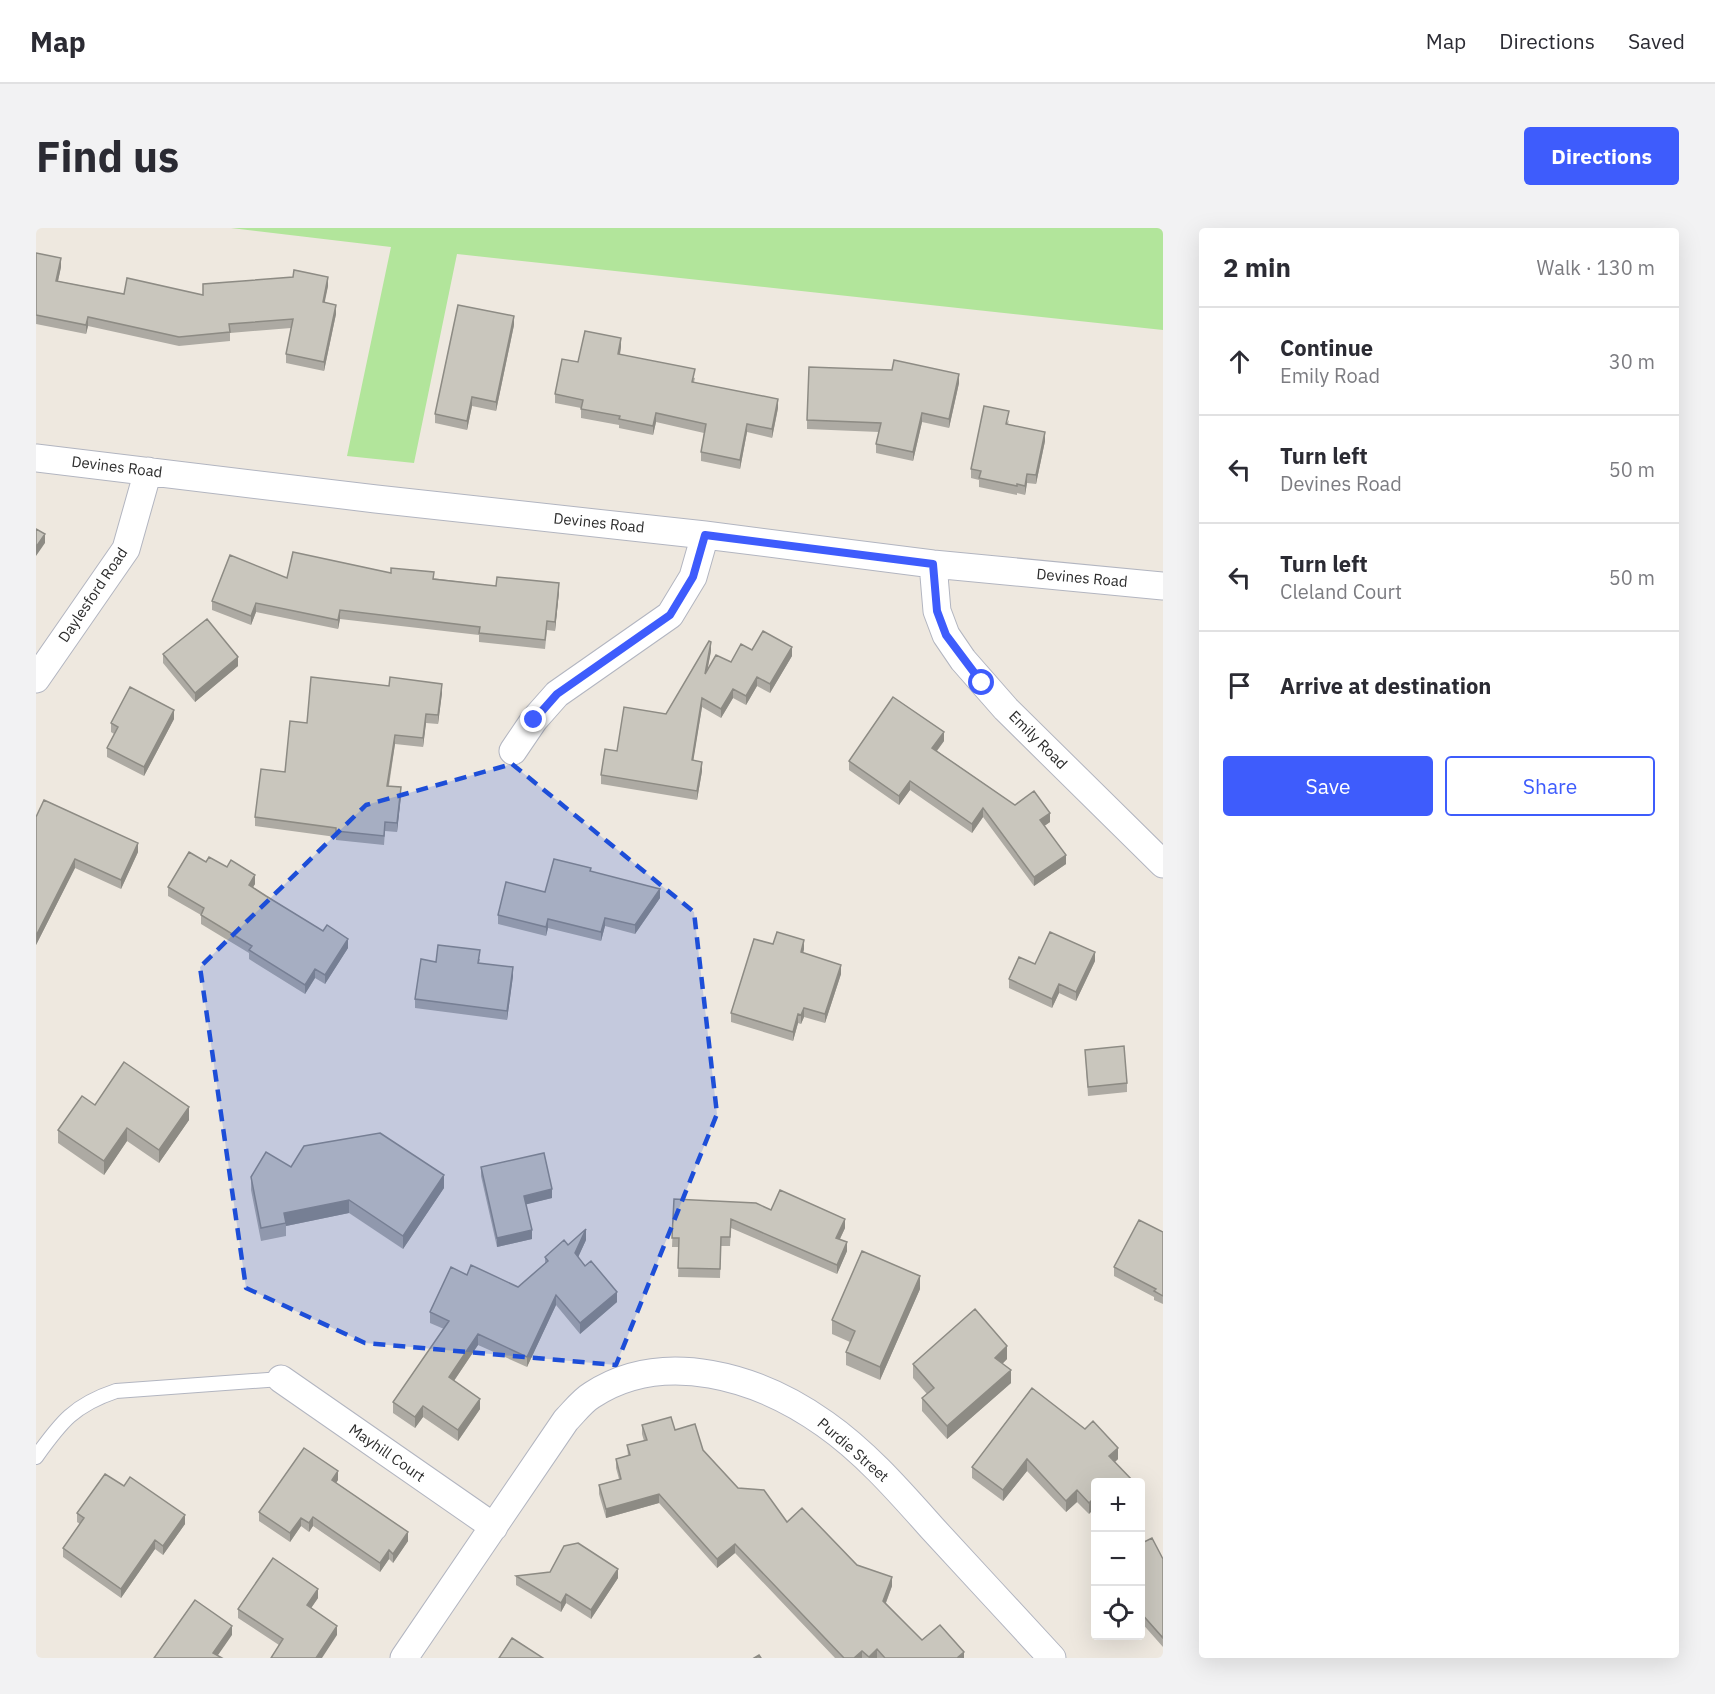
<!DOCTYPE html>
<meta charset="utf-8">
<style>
body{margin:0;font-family:"IBM Plex Sans",sans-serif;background:#f2f2f3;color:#2b2b33}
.controls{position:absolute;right:18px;bottom:18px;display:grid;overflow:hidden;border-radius:6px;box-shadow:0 6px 24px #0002}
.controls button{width:54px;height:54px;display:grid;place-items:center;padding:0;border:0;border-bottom:2px solid #e1e1e2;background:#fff;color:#2b2b33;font:30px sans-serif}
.stop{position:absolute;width:18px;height:18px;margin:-14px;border:4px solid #3e5cfc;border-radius:50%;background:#fff}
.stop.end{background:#3e5cfc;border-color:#fff;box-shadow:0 2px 6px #0008}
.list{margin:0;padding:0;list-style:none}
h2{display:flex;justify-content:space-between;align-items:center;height:78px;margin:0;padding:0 24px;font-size:26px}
h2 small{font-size:20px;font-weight:400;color:#7c7c81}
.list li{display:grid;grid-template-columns:39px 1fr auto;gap:18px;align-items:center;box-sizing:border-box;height:108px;padding:0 24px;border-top:2px solid #e1e1e2}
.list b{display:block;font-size:22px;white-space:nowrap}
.list p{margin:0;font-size:20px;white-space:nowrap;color:#7c7c81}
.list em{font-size:20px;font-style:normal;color:#7c7c81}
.actions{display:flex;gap:12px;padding:18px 24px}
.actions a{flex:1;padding:14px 0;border:2px solid #3e5cfc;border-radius:6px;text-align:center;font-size:21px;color:#3e5cfc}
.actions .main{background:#3e5cfc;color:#fff}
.icon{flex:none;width:33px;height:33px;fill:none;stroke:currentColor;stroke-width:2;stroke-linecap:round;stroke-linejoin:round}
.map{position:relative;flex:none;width:1127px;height:1430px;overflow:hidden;border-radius:6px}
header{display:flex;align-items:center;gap:36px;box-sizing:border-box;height:84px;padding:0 30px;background:#fff;border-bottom:2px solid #e1e1e2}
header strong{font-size:28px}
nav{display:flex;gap:33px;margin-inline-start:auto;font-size:21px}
.intro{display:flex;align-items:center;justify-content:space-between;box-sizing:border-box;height:144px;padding:0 36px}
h1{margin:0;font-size:42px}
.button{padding:15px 27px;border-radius:6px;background:#3e5cfc;color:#fff;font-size:21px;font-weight:700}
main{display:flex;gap:36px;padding:0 36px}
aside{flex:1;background:#fff;border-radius:6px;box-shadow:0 6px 24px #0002}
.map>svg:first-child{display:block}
.green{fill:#b2e59b}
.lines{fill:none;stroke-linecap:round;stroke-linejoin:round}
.lane-casing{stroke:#b2b5c0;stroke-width:16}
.street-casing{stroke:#b2b5c0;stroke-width:29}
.lane{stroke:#fff;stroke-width:14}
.street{stroke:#fff;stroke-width:27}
.wall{fill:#adaaa3}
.shaded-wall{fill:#8d8b84}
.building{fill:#c9c6bd;stroke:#8d8b84;stroke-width:1.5}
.route{stroke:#3e5cfc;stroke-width:8}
.marked{fill:#1d4ed8;fill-opacity:0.2;stroke:#1d4ed8;stroke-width:4.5;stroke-dasharray:12 8;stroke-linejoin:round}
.labels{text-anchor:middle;stroke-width:4.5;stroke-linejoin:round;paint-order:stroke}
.street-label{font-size:15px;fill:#2c2c2c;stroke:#fff}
</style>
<header>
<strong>Map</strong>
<nav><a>Map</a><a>Directions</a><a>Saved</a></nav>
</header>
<div class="intro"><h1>Find us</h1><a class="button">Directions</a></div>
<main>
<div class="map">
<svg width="1127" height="1430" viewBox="0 0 1127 1430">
<rect width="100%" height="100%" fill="#eee8df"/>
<!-- green -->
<path class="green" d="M195 0H1127V102L421 26 378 235 311 228 355 19Z"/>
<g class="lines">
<defs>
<path id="lane" d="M0 1229C25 1194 38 1177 80 1163L245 1151"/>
<path id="street" d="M0 230 340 271 669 307 897 336 1127 358
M897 336 901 383 910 407 927 432 970 481 1127 636
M0 451 90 321 112 243
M477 523 498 492 521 466 634 387 657 349 669 307
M245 1151 458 1299
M368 1430 530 1192C538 1184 546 1173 556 1167 628 1120 723 1149 789 1196 829 1224 863 1263 896 1300 936 1343 976 1387 1016 1430"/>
</defs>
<!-- lane casing -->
<use href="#lane" class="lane-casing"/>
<!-- street casing -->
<use href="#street" class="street-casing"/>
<!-- lane -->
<use href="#lane" class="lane"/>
<!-- street -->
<use href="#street" class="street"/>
</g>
<!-- wall -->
<path class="wall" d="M0 25 25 39 22 53 88 66 167 67V56L292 58 288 74 300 86 288 143 250 135V126L255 100 194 105V113L143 118 52 98 50 106 0 96Z
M478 97 460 183 436 178 431 202 399 195V186Z
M585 119 584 127 659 150 658 154 742 180 736 210 711 204 704 241 665 233V224L668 205 620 194 617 207 583 200V197L545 190V180L519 175V166L542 134Z
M923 155 913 200 886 194 877 233 840 225V216L843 204 771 201V192Z
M973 192 972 196 1009 213 1000 256 991 255 989 267 981 265V267L943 259V252L935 250V241Z
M355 345 460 358 523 364 519 403 511 402 509 421 443 414V407L304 391 302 401 220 384 215 397 176 382V373L251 350Z
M716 422 756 428 734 465 721 458 710 477 697 470 685 490 666 479 657 532 666 543 661 572 565 556V547L630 486 675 423 671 442 695 434Z
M127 426 202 438 159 474 127 435Z
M406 465 402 496 390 495 387 519 359 516 353 558 365 568 361 604 349 603 348 617 300 612V609L219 598V589L249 544Z
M138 491 108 548 71 529V520L78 506 75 504V495Z
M908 513 901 523 979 577 1014 594 1008 598 1030 636 998 658 947 589 936 605 874 562 863 577 813 542V533Z
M0 589 102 624 85 661 39 640 0 717Z
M170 634 219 656 217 659 312 720 289 756 279 750 269 766 213 731V725L165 696V687L132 668V659Z
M555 644 624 670 599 706 569 698 565 713 512 700 510 708 462 696V687Z
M737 716 768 721 767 725 805 746 789 795 768 789 765 796 762 795 757 813 695 794V785Z
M444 731 443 735 477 748 471 792 379 780V771L400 734Z
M1059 733 1040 773 1023 765 1016 780 973 760V751L999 736Z
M1049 822 1091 855V864L1052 868Z
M59 877 153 892 123 935 91 913 68 947 22 915V902Z
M255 939 408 960 367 1021 313 985 250 998V1008L225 1013 215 962V949Z
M445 939 516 970 490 976 496 1011 461 1019 445 948Z
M638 971 735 982 809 1000 804 1011 811 1023 801 1046 695 1000 694 1018H685L684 1050 642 1049 643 1019H636Z
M1127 1004V1076L1118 1072V1069L1078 1048V1039Z
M550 1012 542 1029 581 1074 544 1106 520 1077 491 1139 442 1117 418 1153 444 1181 422 1213 387 1189 379 1200 357 1185V1174L408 1101 394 1095V1084L431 1047 482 1059 509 1037V1029L532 1017Z
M884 1061 844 1152 810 1137V1124L814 1114 796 1106V1092Z
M971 1131 966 1136 975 1155 911 1211 886 1183V1170L891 1166 877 1150V1136Z
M996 1160 1082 1231 1059 1254 1053 1286 1041 1274 1030 1284 991 1243 967 1273 936 1250V1239Z
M606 1197 639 1202 667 1222 702 1260 751 1294 856 1358 850 1375 886 1412 928 1430H799L699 1325 681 1340 623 1275 570 1290 563 1266V1257L583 1251 580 1240V1231L592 1228 591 1217 608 1213 606 1206Z
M302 1252 300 1255 372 1313 357 1335 353 1331 344 1344 277 1298 273 1304 265 1298 254 1314 223 1293V1284Z
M88 1258 149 1296 127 1327 119 1321 85 1370 27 1329V1320L44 1296 41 1294V1285Z
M1104 1316 1127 1331V1419L1104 1393Z
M480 1348 582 1350 555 1391 530 1375 525 1384 480 1357Z
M282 1370 275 1380 301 1407 243 1417 202 1390V1381Z"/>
<!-- shaded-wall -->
<path class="shaded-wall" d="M25 30V39L20 62V53Z
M292 49V58L287 83V74Z
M300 77V86L288 143V134Z
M478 88V97L460 183V174Z
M52 89V98L50 106V97Z
M585 110V119L582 135V126Z
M923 146V155L913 200V191Z
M436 169V178L431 202V193Z
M742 171V180L736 210V201Z
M620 185V194L617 207V198Z
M886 185V194L877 233V224Z
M711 196V204L704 241V232Z
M1009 204V213L1000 256V247Z
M991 246V255L989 267V258Z
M9 306V315L0 328V319Z
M523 355V364L519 403V394Z
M220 375V384L215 397V388Z
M304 382V391L302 401V392Z
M675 414V423L669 455V446Z
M756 419V428L734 465V456Z
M202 429V438L159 474V465Z
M721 449V458L710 477V468Z
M406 456V465L402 496V487Z
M697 461V470L685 490V481Z
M666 470V479L656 541V532Z
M138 482V491L108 548V539Z
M390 486V495L387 519V510Z
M908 504V513L896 529V520Z
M359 507V516L351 566V558Z
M666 534V543L661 572V563Z
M874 553V562L863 577V568Z
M365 559V568L361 604V595Z
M947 580V589L936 605V596Z
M1014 585V594L1004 601V592Z
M102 615V624L85 661V652Z
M1030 627V636L998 658V649Z
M39 631V640L0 717V708Z
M219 647V656L213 666V657Z
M624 661V670L599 706V697Z
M569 690V698L565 713V704Z
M512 691V700L510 708V699Z
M312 711V720L289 756V747Z
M768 712V721L765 733V724Z
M1059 724V733L1040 773V764Z
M805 737V746L789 795V786Z
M477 739V748L471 792V783Z
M279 741V750L269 766V757Z
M1023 756V765L1016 780V771Z
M768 780V789L765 796V787Z
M762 786V795L757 813V804Z
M153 879V892L123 935V922Z
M91 900V913L68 947V933Z
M408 947V960L367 1021V1008Z
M516 961V970L488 977V968Z
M313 972V985L250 998 248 985Z
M809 991V1000L800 1019V1010Z
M550 1001V1012L539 1036V1025Z
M496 1002V1011L461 1019V1010Z
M811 1014V1023L801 1046V1037Z
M884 1048V1061L844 1152V1139Z
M581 1064V1074L544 1106V1095Z
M520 1067V1077L491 1139V1129Z
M442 1106V1117L413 1160V1149Z
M971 1118V1131L959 1143V1130Z
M975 1142V1155L911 1211V1198Z
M444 1171V1181L422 1213V1202Z
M387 1178V1189L379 1200V1189Z
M1082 1220V1231L1073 1239V1228Z
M991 1231V1243L967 1273V1262Z
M302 1243V1252L296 1261V1252Z
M1041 1262V1274L1030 1284V1273Z
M623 1266V1275L570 1290V1281Z
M1059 1269V1280L1053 1286V1275Z
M149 1287V1296L127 1327V1318Z
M277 1289V1298L273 1304V1295Z
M265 1290V1298L254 1314V1305Z
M372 1304V1313L357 1335V1326Z
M119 1312V1321L85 1370V1361Z
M699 1316V1325L681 1340V1331Z
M353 1322V1331L344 1344V1335Z
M582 1341V1350L555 1391V1382Z
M856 1349V1358L847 1382V1373Z
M282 1361V1370L271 1386V1377Z
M530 1366V1375L525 1384V1375Z
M196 1398V1407L180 1430 177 1425Z
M301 1398V1407L286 1430H280Z
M841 1421V1430H833V1429Z
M826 1423V1430H818Z
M928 1424V1430H921Z"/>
<!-- building -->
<path class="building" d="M0 25 25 30 20 53 88 66 91 50 167 67V56L257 49 258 42 292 49 287 74 300 77 288 134 250 126 257 91 193 96 194 104 143 109 52 89 50 97 0 87Z
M422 77 478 88 460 174 436 169 431 193 399 186Z
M549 103 585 110 582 126 659 141 656 154 742 171 736 201 711 196 704 232 665 224 670 196 620 185 617 198 583 191 584 188 545 181 547 172 519 166 526 131 542 134Z
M858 132 923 146 913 191 886 185 877 224 840 216 845 195 771 192 773 139 856 142Z
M948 178 973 183 970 196 1009 204 1000 247 991 246 989 258 981 256V258L943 250 945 243 935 241Z
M0 301 9 306 0 319Z
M257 324 355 345V340L398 344 397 351 460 358 461 349 523 355 519 394 511 393 509 412 443 405 444 399 304 382 302 392 220 375 215 388 176 373 194 327 251 350Z
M171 391 202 429 159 465 127 426Z
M727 403 756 419 734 456 721 449 710 468 697 461 685 481 666 470 656 532 666 534 661 563 565 547 569 521 581 523 588 479 630 486 673 413 675 414 669 446 680 427 695 434 705 416 716 422Z
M275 449 353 458 354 449 406 456 402 487 390 486 387 510 359 507 351 558 365 559 361 595 349 594 348 608 300 603V600L219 589 225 541 249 544 254 493 271 495Z
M94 459 138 482 108 539 71 520 82 499 75 495Z
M857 469 908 504 896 520 979 577 998 563 1014 585 1004 592 1030 627 998 649 947 580 936 596 874 553 863 568 813 533Z
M8 572 102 615 85 652 39 631 0 708V589Z
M153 624 170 634 173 629 191 639 195 632 219 647 213 657 230 668 287 703 291 697 312 711 289 747 279 741 269 757 213 722 216 718 165 687 168 680 132 659Z
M518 631 555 640 554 643 624 661 599 697 569 690 565 704 512 691 510 699 462 687 470 654 509 664Z
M741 704 768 712 765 724 805 737 789 786 768 780 765 787 762 786 757 804 695 785 718 711 737 716Z
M1014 704 1059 724 1040 764 1023 756 1016 771 973 751 983 729 999 736Z
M402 717 444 722 442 735 477 739 471 783 379 771 385 731 400 734Z
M1088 818 1091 855 1052 859 1049 822Z
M88 834 153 879 123 922 91 900 68 933 22 902 46 868 59 877Z
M344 905 408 947 367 1008 313 972 248 985 250 995 225 1000 215 949 230 924 255 939 268 918Z
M508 925 516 961 488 968 496 1002 461 1010 445 939Z
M744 962 809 991 800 1010 811 1014 801 1037 695 991 694 1009H685L684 1041 642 1040 643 1010H636L638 971 720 975 735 982Z
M1103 992 1127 1004V1068L1118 1063 1120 1061 1078 1039Z
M550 1001 539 1025 549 1038 555 1033 581 1064 544 1095 520 1067 491 1129 442 1106 413 1149 444 1171 422 1202 387 1178 379 1189 357 1174 413 1093 394 1084 415 1039 431 1047 435 1037 482 1059 512 1033 509 1029 528 1012 532 1017Z
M826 1023 884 1048 844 1139 810 1124 819 1103 796 1092Z
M939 1081 971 1118 959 1130 975 1142 911 1198 886 1170 898 1160 877 1136Z
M996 1160 1049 1201 1057 1193 1082 1220 1073 1228 1098 1254H1059V1269L1053 1275 1041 1262 1030 1273 991 1231 967 1262 936 1239Z
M635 1189 639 1202 659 1196 667 1222 702 1260 728 1262 751 1294 766 1280 821 1337 856 1349 847 1373 886 1412 904 1397 928 1424 921 1430H849L841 1421 833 1429 826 1423 818 1430H808L699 1316 681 1331 623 1266 570 1281 563 1257 585 1251 580 1231 594 1227 591 1217 611 1212 606 1197Z
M268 1220 302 1243 296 1252 372 1304 357 1326 353 1322 344 1335 277 1289 273 1295 265 1290 254 1305 223 1284Z
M69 1246 88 1258 94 1249 149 1287 127 1318 119 1312 85 1361 27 1320 48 1290 41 1285Z
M1116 1310 1127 1331V1410L1104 1384V1316Z
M542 1315 582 1341 555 1382 530 1366 525 1375 480 1348 514 1344 528 1318Z
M237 1330 282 1361 271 1377 301 1398 280 1430H235L247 1411 202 1381Z
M159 1372 196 1398 177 1425 186 1430H118Z
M476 1410 507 1430H463Z
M723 1427 725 1430H718Z"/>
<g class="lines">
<!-- route -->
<path class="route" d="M498 492 521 466 634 387 657 349 669 307 897 336 901 383 910 407 946 455"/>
</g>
<!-- marked area -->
<path class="marked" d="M476 536 658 684 681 886 580 1137 329 1115 210 1060 164 739 330 577Z"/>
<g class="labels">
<!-- street labels -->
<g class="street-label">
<text transform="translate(81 239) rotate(7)" y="5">Devines Road</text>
<text transform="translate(563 295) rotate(6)" y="5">Devines Road</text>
<text transform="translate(1046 350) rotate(5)" y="5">Devines Road</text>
<text transform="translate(57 367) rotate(-56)" y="5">Daylesford Road</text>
<text transform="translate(1002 512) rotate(45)" y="5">Emily Road</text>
<text transform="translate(817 1222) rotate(41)" y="5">Purdie Street</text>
<text transform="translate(351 1225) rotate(35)" y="5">Mayhill Court</text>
</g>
</g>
</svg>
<div class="controls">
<button>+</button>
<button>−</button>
<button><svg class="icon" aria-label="locate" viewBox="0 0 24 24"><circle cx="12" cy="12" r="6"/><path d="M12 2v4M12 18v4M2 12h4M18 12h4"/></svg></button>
</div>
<div class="stop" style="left:946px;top:455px"></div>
<div class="stop end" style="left:498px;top:492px"></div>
</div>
<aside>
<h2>2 min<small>Walk · 130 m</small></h2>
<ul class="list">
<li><svg class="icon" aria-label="ahead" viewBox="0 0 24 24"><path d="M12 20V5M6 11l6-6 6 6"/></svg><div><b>Continue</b><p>Emily Road</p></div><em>30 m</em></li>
<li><svg class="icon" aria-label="left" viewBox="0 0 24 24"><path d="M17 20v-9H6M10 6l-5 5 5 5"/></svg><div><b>Turn left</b><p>Devines Road</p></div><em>50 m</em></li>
<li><svg class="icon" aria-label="left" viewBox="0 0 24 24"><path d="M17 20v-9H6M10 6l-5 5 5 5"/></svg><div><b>Turn left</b><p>Cleland Court</p></div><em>50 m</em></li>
<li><svg class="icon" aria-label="arrive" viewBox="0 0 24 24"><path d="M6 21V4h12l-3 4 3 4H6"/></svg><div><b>Arrive at destination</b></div></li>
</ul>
<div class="actions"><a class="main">Save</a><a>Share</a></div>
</aside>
</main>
